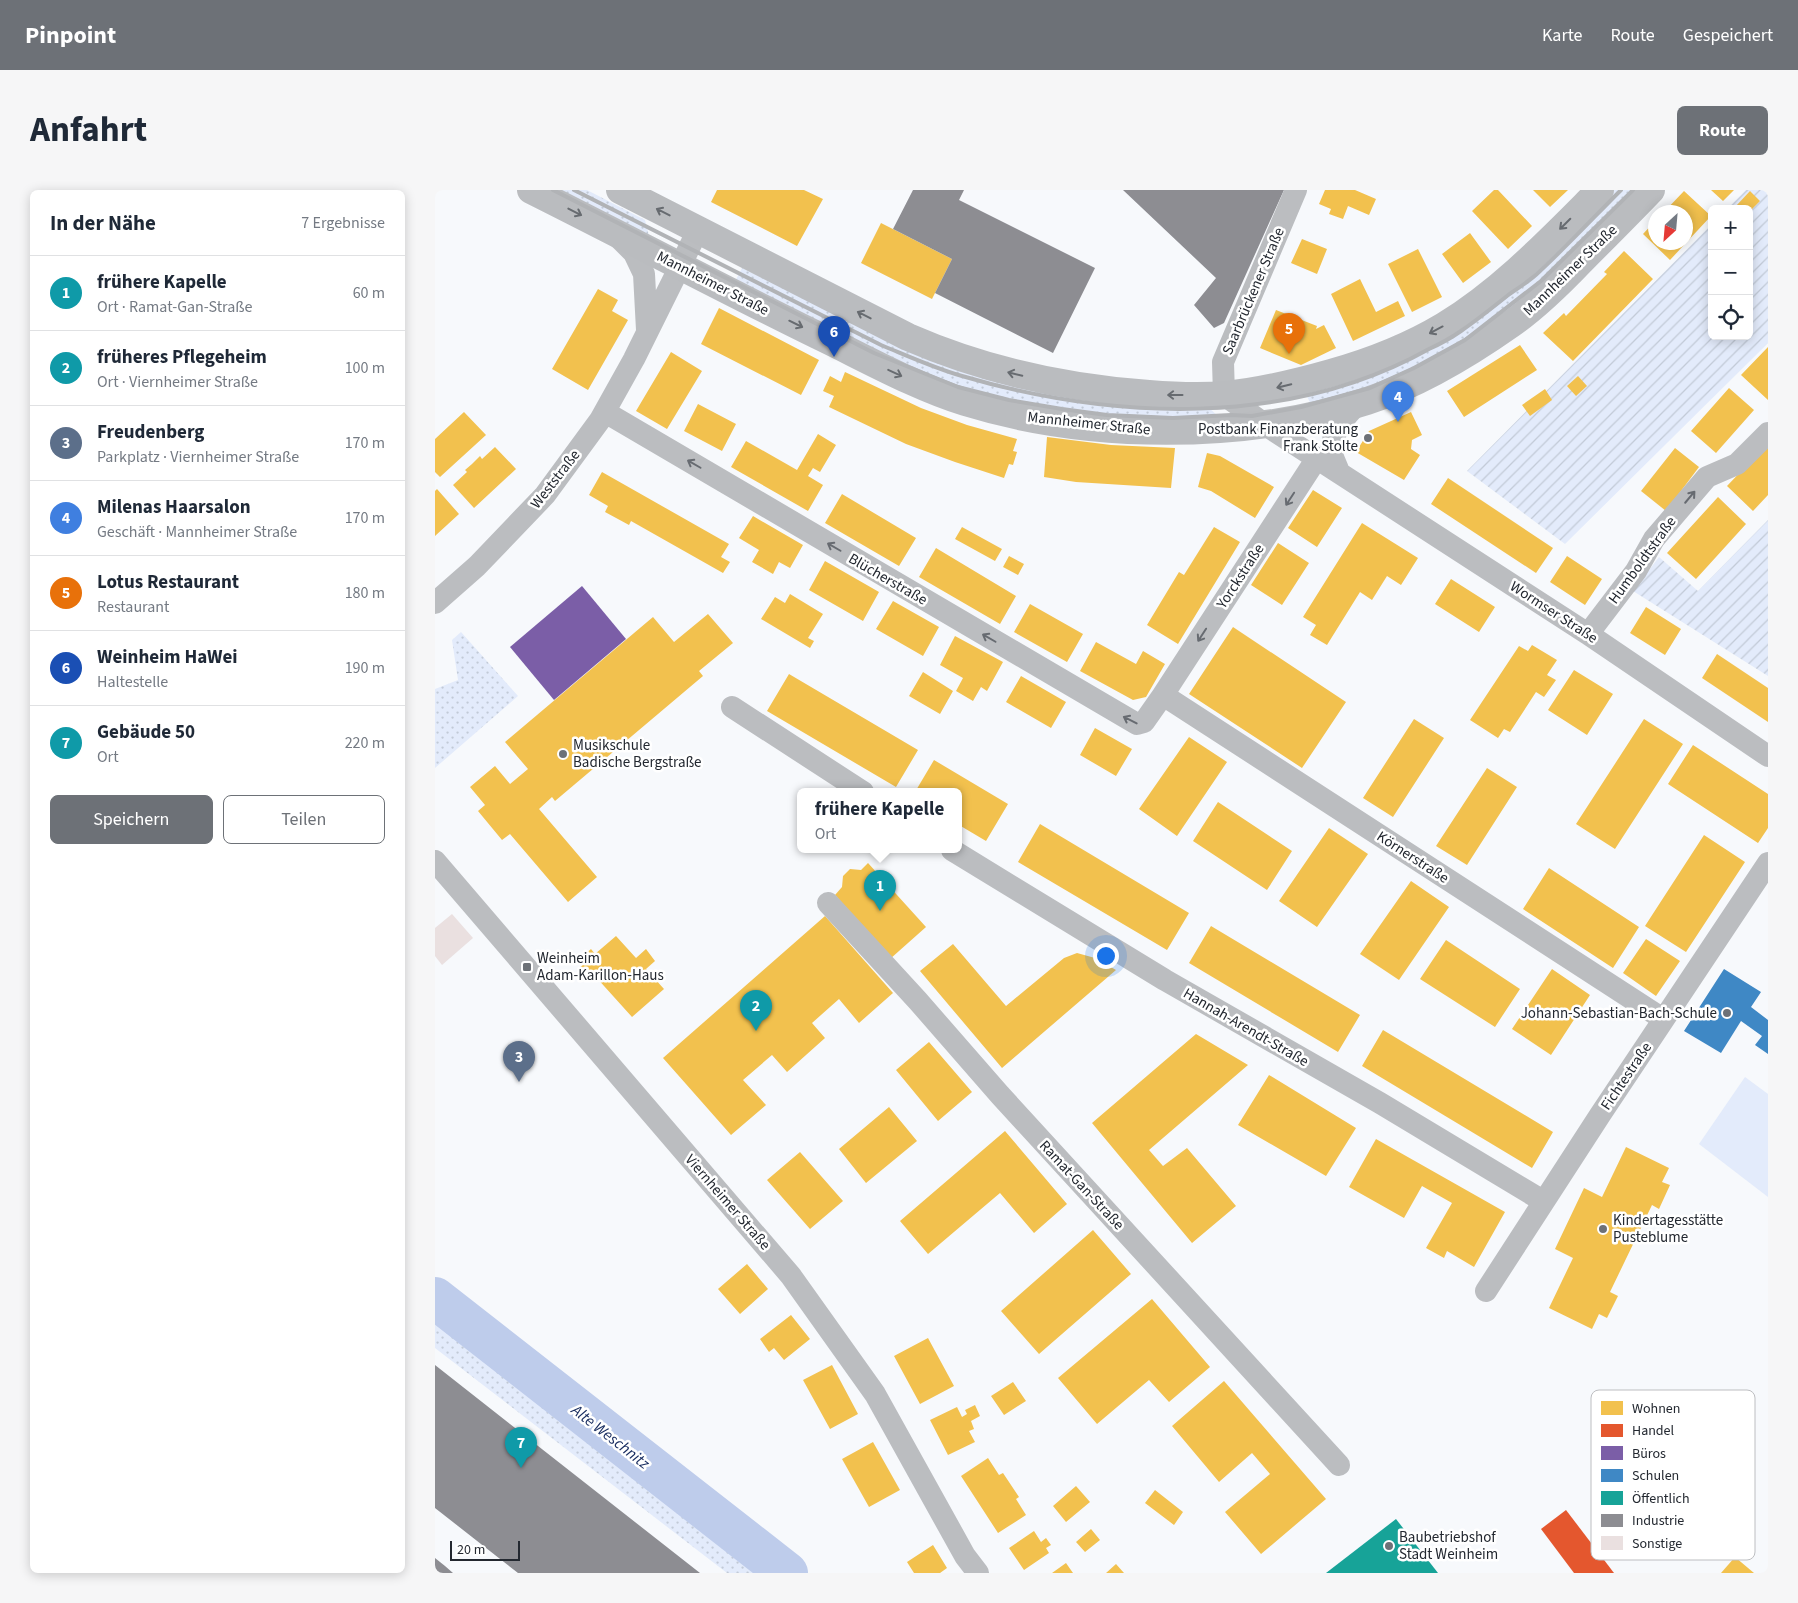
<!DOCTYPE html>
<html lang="de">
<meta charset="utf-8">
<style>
body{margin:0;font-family:"Source Sans 3",sans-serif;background:#f6f6f7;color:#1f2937}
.controls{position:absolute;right:15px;top:15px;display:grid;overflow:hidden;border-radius:8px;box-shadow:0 2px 12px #0003}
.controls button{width:45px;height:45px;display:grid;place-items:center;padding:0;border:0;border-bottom:1px solid #e0e1e3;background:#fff;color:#1f2937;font:25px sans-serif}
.compass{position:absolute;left:1213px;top:15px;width:45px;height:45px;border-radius:50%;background:#fff;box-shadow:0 2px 12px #0003;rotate:206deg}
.scale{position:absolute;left:15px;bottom:12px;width:70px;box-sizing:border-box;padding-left:5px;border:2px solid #232830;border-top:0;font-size:14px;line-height:18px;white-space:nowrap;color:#232830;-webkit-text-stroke:4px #fff;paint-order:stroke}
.you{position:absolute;left:670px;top:765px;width:18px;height:18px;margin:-12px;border:4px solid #fff;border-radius:50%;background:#1a73e8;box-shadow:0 0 0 8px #1a73e833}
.badge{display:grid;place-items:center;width:32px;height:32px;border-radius:50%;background:#6d7177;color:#fff;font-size:16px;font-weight:700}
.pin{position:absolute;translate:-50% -41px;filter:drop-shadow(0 1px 2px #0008)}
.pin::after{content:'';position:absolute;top:26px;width:18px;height:15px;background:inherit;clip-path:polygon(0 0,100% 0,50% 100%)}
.popup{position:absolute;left:362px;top:598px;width:165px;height:65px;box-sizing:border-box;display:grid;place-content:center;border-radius:8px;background:#fff;filter:drop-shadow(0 1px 4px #0005);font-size:16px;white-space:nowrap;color:#747a83}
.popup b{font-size:19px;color:#1f2937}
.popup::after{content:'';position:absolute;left:50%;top:100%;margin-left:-10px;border:10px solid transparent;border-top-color:#fff}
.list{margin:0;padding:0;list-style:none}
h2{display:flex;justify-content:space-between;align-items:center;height:65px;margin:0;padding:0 20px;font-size:21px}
h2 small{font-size:16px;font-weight:400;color:#747a83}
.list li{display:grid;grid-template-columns:32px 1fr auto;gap:15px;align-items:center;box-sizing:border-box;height:75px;padding:0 20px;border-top:1px solid #e0e1e3}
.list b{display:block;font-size:19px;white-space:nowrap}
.list p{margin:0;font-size:16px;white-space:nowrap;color:#747a83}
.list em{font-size:16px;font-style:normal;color:#747a83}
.actions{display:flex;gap:10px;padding:15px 20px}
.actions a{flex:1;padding:11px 0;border:1px solid #6d7177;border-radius:8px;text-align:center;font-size:18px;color:#6d7177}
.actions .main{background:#6d7177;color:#fff}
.icon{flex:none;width:28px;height:28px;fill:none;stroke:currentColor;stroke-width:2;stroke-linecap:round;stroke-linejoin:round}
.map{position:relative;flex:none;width:1333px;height:1383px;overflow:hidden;border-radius:8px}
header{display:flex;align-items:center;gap:30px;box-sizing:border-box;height:70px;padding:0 25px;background:#6d7177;color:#fff}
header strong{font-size:24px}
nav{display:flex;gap:28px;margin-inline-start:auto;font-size:18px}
.intro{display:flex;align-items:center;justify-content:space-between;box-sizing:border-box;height:120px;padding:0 30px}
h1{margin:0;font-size:35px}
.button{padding:12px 22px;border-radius:8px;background:#6d7177;color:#fff;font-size:18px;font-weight:700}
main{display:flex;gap:30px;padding:0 30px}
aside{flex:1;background:#fff;border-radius:8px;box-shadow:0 2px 12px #0003}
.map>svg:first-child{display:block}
.grass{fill:url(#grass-dots)}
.garden{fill:url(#garden-furrows)}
.pitch{fill:#e3ebfb}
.homes{fill:#f2c14e}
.shops{fill:#e4572e}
.offices{fill:#7b5ea7}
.schools{fill:#3f88c5}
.public{fill:#17a398}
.industry{fill:#8d8d92}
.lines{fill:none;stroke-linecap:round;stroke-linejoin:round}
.river{stroke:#becceb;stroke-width:42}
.building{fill:#eae0e0}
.minor{stroke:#bbbdc0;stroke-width:22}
.secondary{stroke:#babcbf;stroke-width:28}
.rail{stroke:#b1b3b6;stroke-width:4}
.oneway{stroke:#676b70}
.oneway2{stroke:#676b71}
.poi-dot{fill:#6d7177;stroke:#fff;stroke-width:2}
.labels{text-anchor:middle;stroke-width:5;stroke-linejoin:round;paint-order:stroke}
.street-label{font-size:15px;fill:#232830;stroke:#fff}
.poi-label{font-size:15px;fill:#232830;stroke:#fff;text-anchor:start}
.water-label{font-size:16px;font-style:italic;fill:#1a2e61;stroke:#fff}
.key{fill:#fff;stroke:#bdbec1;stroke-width:1}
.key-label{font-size:14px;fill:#232830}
</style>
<header>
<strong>Pinpoint</strong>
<nav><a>Karte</a><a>Route</a><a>Gespeichert</a></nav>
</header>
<div class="intro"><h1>Anfahrt</h1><a class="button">Route</a></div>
<main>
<aside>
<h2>In der Nähe<small>7 Ergebnisse</small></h2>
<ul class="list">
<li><span class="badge" style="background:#0f9aa8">1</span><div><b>frühere Kapelle</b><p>Ort · Ramat-Gan-Straße</p></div><em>60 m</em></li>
<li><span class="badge" style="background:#0f9aa8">2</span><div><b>früheres Pflegeheim</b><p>Ort · Viernheimer Straße</p></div><em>100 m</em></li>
<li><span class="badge" style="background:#5c6f8a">3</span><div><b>Freudenberg</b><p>Parkplatz · Viernheimer Straße</p></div><em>170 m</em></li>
<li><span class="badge" style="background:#3f7fe0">4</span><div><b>Milenas Haarsalon</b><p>Geschäft · Mannheimer Straße</p></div><em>170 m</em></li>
<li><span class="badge" style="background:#e8710a">5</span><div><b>Lotus Restaurant</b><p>Restaurant</p></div><em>180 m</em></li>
<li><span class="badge" style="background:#1a4fb4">6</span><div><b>Weinheim HaWei</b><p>Haltestelle</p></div><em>190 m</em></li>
<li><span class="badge" style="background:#0f9aa8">7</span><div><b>Gebäude 50</b><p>Ort</p></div><em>220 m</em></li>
</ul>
<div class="actions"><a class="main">Speichern</a><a>Teilen</a></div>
</aside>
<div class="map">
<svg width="1333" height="1383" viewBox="0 0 1333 1383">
<defs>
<pattern id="grass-dots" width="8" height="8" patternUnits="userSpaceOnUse" patternTransform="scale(1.25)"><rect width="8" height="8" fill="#e3ebfb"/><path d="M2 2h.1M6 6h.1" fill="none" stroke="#c2cad7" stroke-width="1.8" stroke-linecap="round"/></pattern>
<pattern id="garden-furrows" width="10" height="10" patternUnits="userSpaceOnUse" patternTransform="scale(1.25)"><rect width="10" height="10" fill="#e3ebfb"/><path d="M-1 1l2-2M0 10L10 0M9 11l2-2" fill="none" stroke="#c2cad7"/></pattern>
</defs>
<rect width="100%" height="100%" fill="#f7f9fc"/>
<!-- grass -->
<path class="grass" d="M108 0H152L210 30 214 46Z
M1179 0H1206L1111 95 983 182 878 219 869 200 1118 61Z
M307 78 449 148 769 213 789 232 671 231 521 199 297 97Z
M26 442 83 506 0 578V499L23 490 17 450Z
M0 1090 112 1174 372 1383H292L0 1158Z"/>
<!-- garden -->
<path class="garden" d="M1311 0H1333V153L1130 354 1032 281 1277 34V146H1314V19H1292Z
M1333 330V486L1198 401 1224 367 1263 401Z"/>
<!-- pitch -->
<path class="pitch" d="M1310 887 1333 904V1007L1264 954Z"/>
<!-- homes -->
<path class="homes" d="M282 0H369L388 9 362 56 276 12Z
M890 0H920L941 9 934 25 913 16 908 29 894 24 896 19 884 14Z
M1059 0H1063L1097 36 1073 59 1037 21Z
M1098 0H1133L1115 17Z
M1276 0H1299L1288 11Z
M1249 1 1276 26 1235 70 1208 44 1220 31V52H1250V22H1229Z
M1315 1 1325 11 1314 22V19H1304L1301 16Z
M446 33 517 69 497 109 426 73Z
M1035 43 1056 72 1028 93 1007 64Z
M867 49 892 59 882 84 856 73Z
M983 59 1007 107 977 122 953 74Z
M1189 61 1218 89 1138 171 1108 143 1129 123 1131 126 1172 84 1169 82Z
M925 89 941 122 963 111 970 126 918 151 896 104Z
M163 99 183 110 177 121 193 130 153 200 117 179Z
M284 118 384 170 366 205 266 154Z
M841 120 882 136 881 139 889 135 901 158 866 175 825 158Z
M1085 155 1102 180 1029 227 1012 201Z
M1333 157V210L1306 185Z
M236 162 267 181 232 239 201 221Z
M410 182 486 218 532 235 582 249 578 261 582 262 578 275 574 274 569 288 520 272 471 254 394 217 399 206 388 201 395 186 406 192Z
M1143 186 1152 196 1141 206 1132 196Z
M1294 198 1319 220 1281 263 1256 241Z
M1110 199 1117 210 1095 226 1087 215Z
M263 214 301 234 287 261 249 241Z
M29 222 51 245 5 287 0 282V249Z
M976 222 987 245 977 250 976 259 985 265 969 290 921 262 934 241Z
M383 244 401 255 385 282 378 278 373 286 388 295 373 321 296 277 311 251 362 280Z
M612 247 676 255 740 258 736 298 641 292 609 287Z
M1333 253V305L1318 321 1292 296Z
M60 257 81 279 39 318 18 295 32 282 30 280 37 274 45 266 47 269Z
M1240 258 1264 277 1231 321 1206 301Z
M772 263 785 266 839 297 820 328 776 301 763 297Z
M167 282 294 354 286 367 295 372 288 383 196 331 194 335 170 322 173 316 154 305Z
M1013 288 1118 358 1101 383 996 314Z
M2 299 24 324 0 346V301Z
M878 300 907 318 882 357 853 338Z
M407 304 481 348 464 376 390 333Z
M1283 307 1311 334 1261 389 1232 363Z
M318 326 368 355 355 378 344 372 338 384 317 372 324 360 304 348Z
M927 333 983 368 966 395 952 386 937 410 925 402 892 455 875 445 881 435 868 427Z
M527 337 567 359 560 371 520 349Z
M779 337 805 352 743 454 712 435 744 382 749 385Z
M843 353 874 373 847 415 816 395Z
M501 358 581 406 565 434 484 387Z
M574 366 589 374 583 385 568 377Z
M1132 366 1167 389 1150 415 1115 392Z
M390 371 444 402 428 431 374 400Z
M1016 389 1060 417 1044 442 1000 414Z
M355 404 388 424 373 448 379 451 375 458 326 429 340 407 350 413Z
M458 411 504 437 488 466 441 439Z
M595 414 648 444 632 472 579 442Z
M1211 417 1246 439 1230 465 1195 443Z
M273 424 298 453 264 481 268 486 120 611 117 607 104 619 162 687 133 712 75 644 67 650 43 621 50 615 35 597 60 576 75 594 93 579 70 552 218 427 239 452Z
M798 437 911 512 867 578 754 504Z
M520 446 568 472 552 501 546 497 538 511 521 501 528 488 505 475Z
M661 452 701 474 708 461 730 474 711 507 698 510 645 481Z
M1097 455 1122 470 1112 485 1121 490 1109 507 1101 502 1075 542 1069 539 1063 548 1035 530 1084 456 1093 461Z
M1282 464 1333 498V532L1267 488Z
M1139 480 1178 504 1152 545 1113 520Z
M488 482 518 501 505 524 474 506Z
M354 484 483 560 461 597 332 521Z
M586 486 631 512 616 538 571 512Z
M979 529 1009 548 958 627 928 608Z
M1209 529 1248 554 1180 659 1141 634Z
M660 538 697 559 681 586 645 565Z
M754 547 792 572 742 646 704 619Z
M1258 555 1333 604V638L1323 653 1233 594Z
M499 570 573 614 551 651 524 635V602H480Z
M1052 578 1082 597 1032 675 1001 656Z
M783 612 857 661 832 700 758 651Z
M605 634 754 723 732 760 583 672Z
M894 638 933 664 882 737 844 711Z
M1269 645 1310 672 1251 762 1210 736Z
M433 673 491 737 455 769 400 705 407 697 408 686 415 679 426 680Z
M1114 678 1204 737 1178 778 1088 719Z
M976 691 1014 717 964 790 925 764Z
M390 726 458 803 424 833 404 809 377 833 390 848 352 882 337 865 308 890 331 915 296 945 228 868Z
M776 736 925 825 903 862 754 773Z
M181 746 201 768 211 759 220 771 211 779 229 799 197 827 160 786 155 790 144 778 151 772 147 767 156 759 160 764Z
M1211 749 1245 771 1221 806 1188 783Z
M1011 750 1085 799 1060 837 985 789Z
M518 754 571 816 629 768 642 763 660 768 681 780 567 878 485 781Z
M1117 779 1155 805 1116 865 1077 839Z
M948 840 1118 942 1097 978 927 876Z
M761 844 813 875 714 960 728 976 752 958 801 1016 757 1053 657 933Z
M494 852 537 902 503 931 461 880Z
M834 885 921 938 891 986 803 935Z
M454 917 482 951 431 993 404 959Z
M570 941 632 1014 599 1043 565 1003 493 1064 465 1031Z
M941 949 1070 1022 1039 1077 1012 1061 1009 1068 991 1058 1017 1013 987 996 969 1028 914 997Z
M1191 957 1234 978 1227 992 1235 995 1224 1019 1217 1015 1175 1102 1183 1106 1172 1128 1164 1124 1157 1139 1114 1118 1138 1068 1120 1059 1149 998 1167 1007Z
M365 962 408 1011 375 1039 332 990Z
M658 1040 696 1084 604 1164 566 1121Z
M312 1074 333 1099 305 1124 283 1099Z
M717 1109 775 1177 734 1212 714 1190 662 1234 623 1188Z
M356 1125 375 1149 349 1170 339 1158 334 1162 325 1149Z
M493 1148 519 1196 485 1214 459 1166Z
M397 1175 423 1224 395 1239 368 1190Z
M789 1191 891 1309 826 1364 790 1322 835 1284 817 1263 784 1292 737 1236Z
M578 1192 591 1211 569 1225 556 1206Z
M540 1215 545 1226 536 1231 539 1239 534 1241 540 1252 513 1265 495 1230 522 1217 527 1227 532 1224 530 1220Z
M438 1252 465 1300 434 1317 407 1269Z
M553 1268 564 1285 568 1283 584 1307 581 1309 591 1325 563 1343 526 1286Z
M641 1296 655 1312 631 1332 618 1316Z
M720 1300 748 1322 739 1335 710 1313Z
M656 1339 665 1350 650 1362 641 1352Z
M599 1341 606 1352 611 1348 616 1355 611 1358 614 1363 589 1380 574 1358Z
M498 1355 512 1378 505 1383H479L472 1372Z
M1300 1367 1319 1383H1286Z
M631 1373 638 1383H617Z
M681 1374 689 1383H671Z"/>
<!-- shops -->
<path class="shops" d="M1131 1320 1179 1383H1139L1106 1339Z"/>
<!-- offices -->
<path class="offices" d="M147 396 191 449 119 510 75 457Z"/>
<!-- schools -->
<path class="schools" d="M1289 779 1326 802 1316 817 1333 830V864L1320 855 1327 846 1306 831 1286 863 1249 841Z"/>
<!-- public -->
<path class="public" d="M961 1329 1003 1383H891Z"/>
<!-- industry -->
<path class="industry" d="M478 0H529L524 10 660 78 618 163 500 103 517 69 458 39Z
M688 0H849L789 133 779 138 759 115 781 88Z
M0 1175 75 1234 265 1383H83L0 1318Z
M0 1368 10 1376 18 1383H0Z"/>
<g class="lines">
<!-- river -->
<path class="river" d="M0 1108 352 1383"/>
</g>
<!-- building -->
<path class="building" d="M17 724 38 748 7 775 0 766V738Z"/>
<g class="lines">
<!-- minor -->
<path class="minor" d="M861 0 788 172 789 205 841 242 1153 444 1333 566
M182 46 199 63 209 84 212 140
M170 222 702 534 709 532 728 505 882 268
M904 282C902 276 898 269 897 263 894 245 912 224 924 213
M0 413 42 376 110 305 165 230 199 169 263 40
M1153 444 1201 381 1219 349 1272 287 1302 274 1333 243
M728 505 1228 829
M297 517 428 602
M517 660 730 790 945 913 1108 1011
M0 671 356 1086 440 1204 530 1366 543 1383
M393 713 483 811 565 905 904 1275
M1051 1101 1165 925 1333 673"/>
<!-- secondary -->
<path class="secondary" d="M96 0C192 48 286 98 382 145 430 168 479 196 530 212 653 250 810 251 932 211 984 194 1032 165 1076 134 1102 116 1124 94 1146 71 1169 48 1193 24 1216 0
M185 0 473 147C551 181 629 198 714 204 739 206 766 207 791 205 827 201 861 193 896 183 935 172 974 157 1009 136 1068 100 1116 49 1165 0"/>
<!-- rail -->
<path class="rail" d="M118 0 439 163 523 197 574 210 627 219 672 225 738 228 796 225 817 226 866 217 935 198 979 178 1030 150 1106 91 1198 0
M139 0 446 155C473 166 499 178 527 186 677 230 853 238 994 159 1005 154 1016 148 1026 141 1042 130 1057 118 1072 106 1083 98 1095 91 1105 81 1133 55 1159 27 1186 0"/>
</g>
<!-- one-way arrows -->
<defs><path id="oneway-shaft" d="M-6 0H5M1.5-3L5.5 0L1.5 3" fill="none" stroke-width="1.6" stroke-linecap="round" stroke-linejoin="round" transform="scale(1.25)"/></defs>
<g class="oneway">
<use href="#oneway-shaft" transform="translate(140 22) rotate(27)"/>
<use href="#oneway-shaft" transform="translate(228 22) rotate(-153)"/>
<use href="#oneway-shaft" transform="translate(1130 34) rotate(135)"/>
<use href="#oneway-shaft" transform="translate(429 125) rotate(-153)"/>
<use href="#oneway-shaft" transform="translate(361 134) rotate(26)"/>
<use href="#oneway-shaft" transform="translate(1001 140) rotate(152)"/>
<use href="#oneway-shaft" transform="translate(460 183) rotate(25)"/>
<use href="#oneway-shaft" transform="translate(580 184) rotate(-166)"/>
<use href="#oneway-shaft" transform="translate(849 196) rotate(166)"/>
<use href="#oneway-shaft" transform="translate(740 205) rotate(180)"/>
</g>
<g class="oneway2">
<use href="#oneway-shaft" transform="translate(259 274) rotate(-150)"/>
<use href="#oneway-shaft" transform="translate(1255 307) rotate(-50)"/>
<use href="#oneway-shaft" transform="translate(855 309) rotate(123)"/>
<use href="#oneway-shaft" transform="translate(399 357) rotate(-150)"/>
<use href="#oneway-shaft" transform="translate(767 445) rotate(123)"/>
<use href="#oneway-shaft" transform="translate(554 448) rotate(-150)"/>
<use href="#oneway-shaft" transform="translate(695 530) rotate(-153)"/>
</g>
<!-- markers -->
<g class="poi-dot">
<circle cx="933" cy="248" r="5"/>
<circle cx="128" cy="564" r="5"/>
<rect x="87" y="772" width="10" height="10" rx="2.5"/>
<circle cx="1292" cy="823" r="5"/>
<circle cx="1168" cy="1039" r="5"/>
<circle cx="954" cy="1356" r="5"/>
</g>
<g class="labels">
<!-- street labels -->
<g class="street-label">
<text transform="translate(1135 80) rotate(-44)" y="5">Mannheimer Straße</text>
<text transform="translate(278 93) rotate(27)" y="5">Mannheimer Straße</text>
<text transform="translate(818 101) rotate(-67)" y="5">Saarbrückener Straße</text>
<text transform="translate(654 233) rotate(6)" y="5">Mannheimer Straße</text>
<text transform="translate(120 289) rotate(-52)" y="5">Weststraße</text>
<text transform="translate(1207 370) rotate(-54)" y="5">Humboldtstraße</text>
<text transform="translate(805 386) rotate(-57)" y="5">Yorckstraße</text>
<text transform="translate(453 389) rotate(30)" y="5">Blücherstraße</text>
<text transform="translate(1119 422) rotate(33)" y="5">Wormser Straße</text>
<text transform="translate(978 667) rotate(33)" y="5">Körnerstraße</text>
<text transform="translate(811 837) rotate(30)" y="5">Hannah-Arendt-Straße</text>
<text transform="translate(1191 886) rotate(-56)" y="5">Fichtestraße</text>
<text transform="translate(647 995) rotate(47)" y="5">Ramat-Gan-Straße</text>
<text transform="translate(293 1012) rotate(49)" y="5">Viernheimer Straße</text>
</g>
<!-- poi labels -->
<g class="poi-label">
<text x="923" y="244" text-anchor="end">Postbank Finanzberatung<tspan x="923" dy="17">Frank Stolte</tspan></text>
<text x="138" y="560">Musikschule<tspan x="138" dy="17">Badische Bergstraße</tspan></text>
<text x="102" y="773">Weinheim<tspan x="102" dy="17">Adam-Karillon-Haus</tspan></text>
<text x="1282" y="828" text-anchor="end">Johann-Sebastian-Bach-Schule</text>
<text x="1178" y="1035">Kindertagesstätte<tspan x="1178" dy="17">Pusteblume</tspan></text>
<text x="964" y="1352">Baubetriebshof<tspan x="964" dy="17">Stadt Weinheim</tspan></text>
</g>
<!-- water labels -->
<g class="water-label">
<text transform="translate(176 1246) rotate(38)" y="6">Alte Weschnitz</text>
</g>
</g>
<!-- legend -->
<rect x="1156" y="1200" width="164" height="170" rx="8" class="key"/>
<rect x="1166" y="1211" width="22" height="14" fill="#f2c14e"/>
<rect x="1166" y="1234" width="22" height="13" fill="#e4572e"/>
<rect x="1166" y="1256" width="22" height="14" fill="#7b5ea7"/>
<rect x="1166" y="1279" width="22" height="13" fill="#3f88c5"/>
<rect x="1166" y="1301" width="22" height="14" fill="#17a398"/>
<rect x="1166" y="1324" width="22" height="13" fill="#8d8d92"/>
<rect x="1166" y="1346" width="22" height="14" fill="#eae0e0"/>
<g class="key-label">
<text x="1197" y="1223">Wohnen</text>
<text x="1197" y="1245">Handel</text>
<text x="1197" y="1268">Büros</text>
<text x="1197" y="1290">Schulen</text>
<text x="1197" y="1313">Öffentlich</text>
<text x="1197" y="1335">Industrie</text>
<text x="1197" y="1358">Sonstige</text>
</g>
</svg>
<div class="controls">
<button>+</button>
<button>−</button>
<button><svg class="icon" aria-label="locate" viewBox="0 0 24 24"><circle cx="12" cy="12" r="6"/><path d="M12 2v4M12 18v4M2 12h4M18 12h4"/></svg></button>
</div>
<svg class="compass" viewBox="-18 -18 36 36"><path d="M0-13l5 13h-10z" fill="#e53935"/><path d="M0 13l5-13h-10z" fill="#747a83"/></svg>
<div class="scale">20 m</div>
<div class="you"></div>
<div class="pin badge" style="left:445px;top:721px;background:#0f9aa8">1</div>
<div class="popup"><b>frühere Kapelle</b>Ort</div>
<div class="pin badge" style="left:321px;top:841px;background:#0f9aa8">2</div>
<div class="pin badge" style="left:84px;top:892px;background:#5c6f8a">3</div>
<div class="pin badge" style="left:963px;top:232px;background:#3f7fe0">4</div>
<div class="pin badge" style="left:854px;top:164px;background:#e8710a">5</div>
<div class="pin badge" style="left:399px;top:167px;background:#1a4fb4">6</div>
<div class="pin badge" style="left:86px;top:1278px;background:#0f9aa8">7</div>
</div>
</main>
